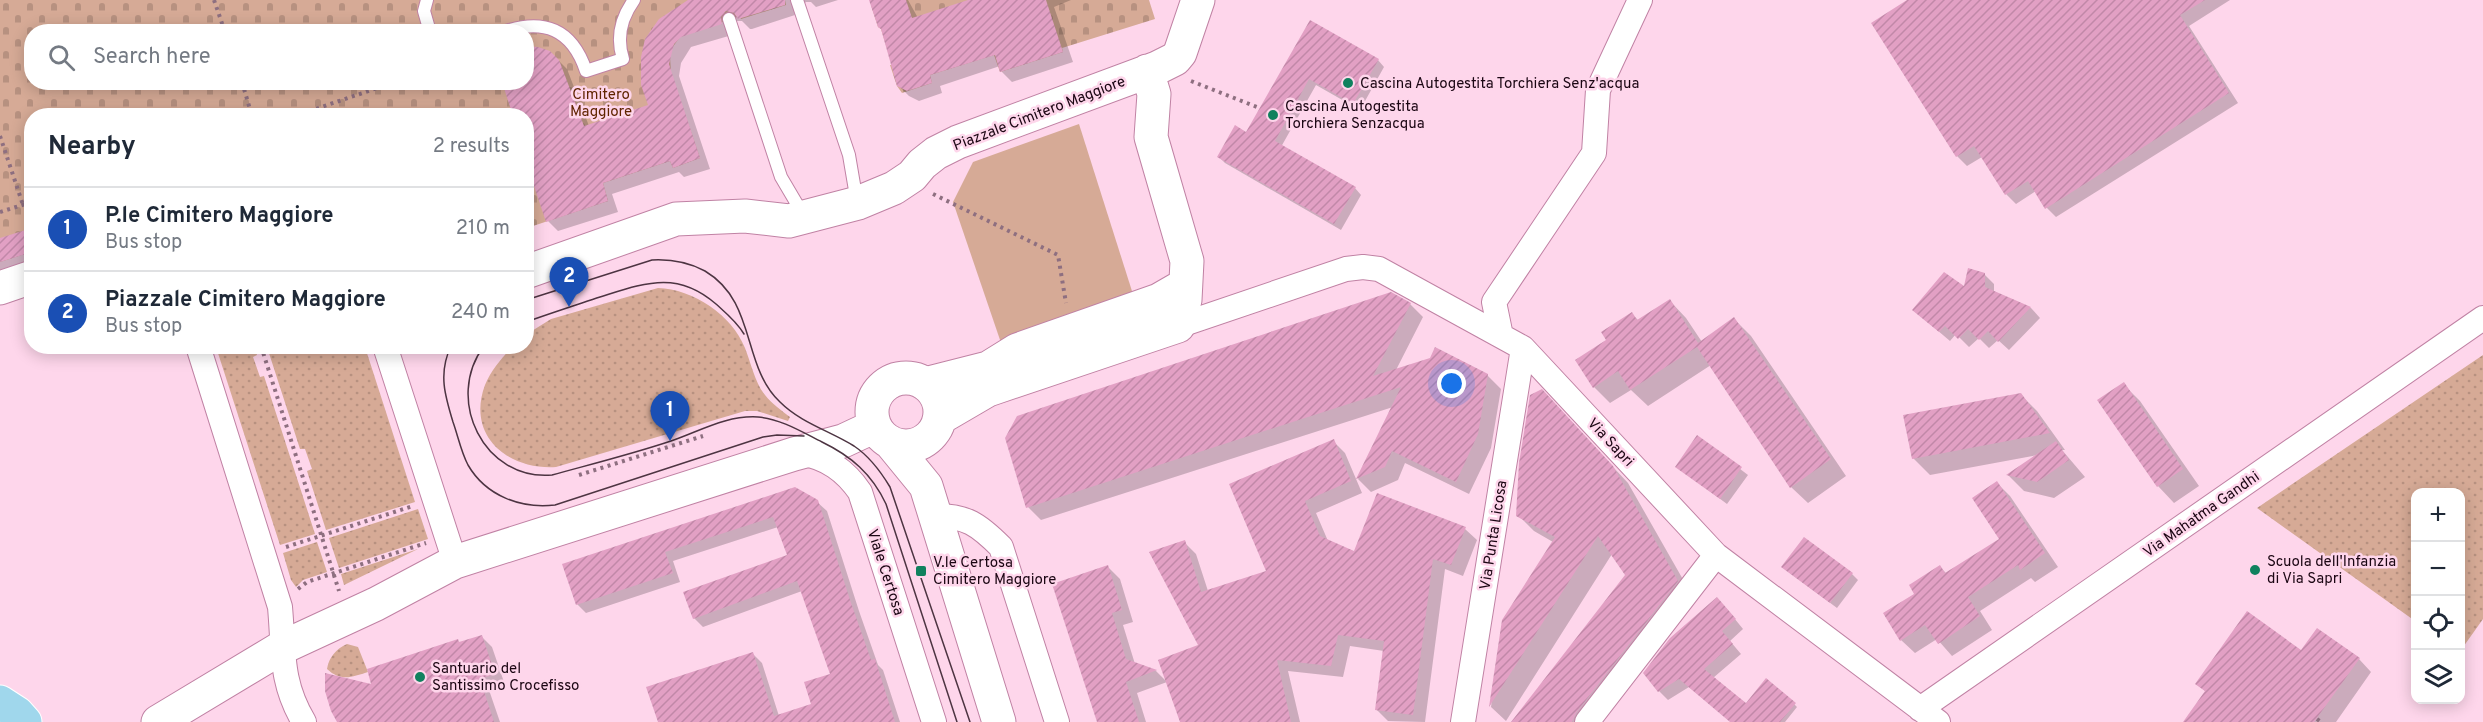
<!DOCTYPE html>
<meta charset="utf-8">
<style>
body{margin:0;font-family:Overpass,sans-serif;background:#f6f6f7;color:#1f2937}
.controls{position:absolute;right:18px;bottom:18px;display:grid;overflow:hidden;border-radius:12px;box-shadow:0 3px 15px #0003}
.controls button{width:54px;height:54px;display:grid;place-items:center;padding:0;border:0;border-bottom:2px solid #e0e1e3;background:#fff;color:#1f2937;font:30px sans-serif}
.you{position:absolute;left:1452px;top:384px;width:21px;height:21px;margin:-15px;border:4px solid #fff;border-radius:50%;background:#1a73e8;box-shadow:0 0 0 9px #1a73e833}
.badge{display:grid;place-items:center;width:39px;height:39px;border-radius:50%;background:#10815e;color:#fff;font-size:20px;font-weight:700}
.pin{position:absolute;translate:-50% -50px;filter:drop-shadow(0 2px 3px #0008)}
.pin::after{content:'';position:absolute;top:32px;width:21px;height:18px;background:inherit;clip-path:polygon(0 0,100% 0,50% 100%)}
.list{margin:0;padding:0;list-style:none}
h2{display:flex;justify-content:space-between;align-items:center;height:78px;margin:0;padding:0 24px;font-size:26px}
h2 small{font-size:20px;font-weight:400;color:#747a83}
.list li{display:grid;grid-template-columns:39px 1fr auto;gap:18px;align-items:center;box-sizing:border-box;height:84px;padding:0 24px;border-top:2px solid #e0e1e3}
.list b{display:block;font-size:22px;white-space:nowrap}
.list p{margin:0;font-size:20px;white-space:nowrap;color:#747a83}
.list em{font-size:20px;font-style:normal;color:#747a83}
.icon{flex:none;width:33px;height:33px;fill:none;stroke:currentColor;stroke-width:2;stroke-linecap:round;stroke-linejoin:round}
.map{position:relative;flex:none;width:2483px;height:722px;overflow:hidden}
.search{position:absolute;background:#fff;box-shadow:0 3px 15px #0003;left:24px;top:24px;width:510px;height:66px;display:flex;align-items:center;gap:15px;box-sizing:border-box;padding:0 21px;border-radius:24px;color:#747a83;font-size:22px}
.panel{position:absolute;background:#fff;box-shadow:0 3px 15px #0003;left:24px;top:108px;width:510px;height:246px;border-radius:24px}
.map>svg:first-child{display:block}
.grass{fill:url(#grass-dots)}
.cemetery{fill:url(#cemetery-stones);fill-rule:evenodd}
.park{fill:#d6aa96}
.shadow{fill:#0003}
.building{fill:url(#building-hatch)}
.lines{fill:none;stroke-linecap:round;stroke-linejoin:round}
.lane-casing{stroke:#c082a4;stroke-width:14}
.street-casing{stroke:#c082a4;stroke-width:26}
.secondary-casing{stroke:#c082a4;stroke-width:35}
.primary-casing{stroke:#fff;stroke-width:35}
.path{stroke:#8e6f80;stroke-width:4;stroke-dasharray:3 4.5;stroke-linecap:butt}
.lane{stroke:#fff;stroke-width:12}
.street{stroke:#fff;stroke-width:24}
.secondary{stroke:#fff;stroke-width:33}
.primary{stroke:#a0d7ec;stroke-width:33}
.tram{stroke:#4d3442;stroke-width:1.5}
.poi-dot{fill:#10815e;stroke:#fed6eb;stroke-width:2}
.labels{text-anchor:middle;stroke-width:5;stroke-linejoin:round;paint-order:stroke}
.poi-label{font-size:15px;fill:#1b0613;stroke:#fed6eb;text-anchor:start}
.park-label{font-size:15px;fill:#602401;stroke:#fed6eb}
.street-label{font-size:15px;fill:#1b0613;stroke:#fed6eb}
</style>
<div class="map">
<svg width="2483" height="722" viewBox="0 0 2483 722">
<defs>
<pattern id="grass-dots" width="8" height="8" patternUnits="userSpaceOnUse" patternTransform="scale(1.5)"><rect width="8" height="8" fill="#d6aa96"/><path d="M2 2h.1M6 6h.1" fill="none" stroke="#b79180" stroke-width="1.8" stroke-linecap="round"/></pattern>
<pattern id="cemetery-stones" width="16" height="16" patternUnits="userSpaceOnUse" patternTransform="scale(1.5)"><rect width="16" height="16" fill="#d6aa96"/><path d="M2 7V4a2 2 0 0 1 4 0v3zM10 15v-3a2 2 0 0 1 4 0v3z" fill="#b79180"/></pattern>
<pattern id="building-hatch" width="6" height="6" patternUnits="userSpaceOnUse" patternTransform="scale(1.5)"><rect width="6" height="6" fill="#e2a0c4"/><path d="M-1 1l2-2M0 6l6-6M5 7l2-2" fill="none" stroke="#c188a8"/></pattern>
</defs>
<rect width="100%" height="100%" fill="#fed6eb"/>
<!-- grass -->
<path class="grass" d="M658 288C693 289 732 315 745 348 751 363 755 383 765 395 772 404 781 410 790 417L788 421 757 411H745L556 467C508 470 466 436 485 385 491 370 502 358 512 347L526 346 527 334 551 319Z
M216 347H255L257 355 253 357 260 377 264 376 315 534 280 545Z
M267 347H365L415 502 326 530 307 471 312 469 305 449H300Z
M2483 355V619L2461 650 2460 492H2416L2415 621 2257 508Z
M418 509 428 539 339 568 329 538Z
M317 542 327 572 303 580 296 587 291 580 283 553Z
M418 549 344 585 341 574Z
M347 644 358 647 368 672C352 677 341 682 327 669 329 657 336 649 347 644Z"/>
<!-- cemetery -->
<path class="cemetery" d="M0 0H785L786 5 741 19 740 16 680 37 672 48 670 57 671 73 700 158 673 168 670 161 603 183 608 201 527 228 526 116H32L31 252 0 262ZM32 32H526V82H32Z
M872 0H1149L1155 19 1062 48 1063 52 1000 72 994 55 930 75 932 83 902 93 897 86 890 65H892L881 29 878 27 871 5Z"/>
<!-- park -->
<path class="park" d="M1079 124 1144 329 1013 378 953 202 973 162Z"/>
<!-- shadow -->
<path class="shadow" d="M691 0H838L816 7 811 2H806L801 6 799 12 794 13 795 15 752 29H750L742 21H737L731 28 732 35 691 47 681 63 679 76 710 169 684 177 679 172 612 194 618 212 558 231 548 221 526 82 556 58 567 69 589 126 649 106Z
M871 0H908L918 18 973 0H1071L1054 7 1073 62 1012 82 1002 72 1000 66 940 86 942 93 919 101 909 96 898 85 883 31Z
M1910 0H2230L2189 26 2238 103 2056 217 2047 208 2036 191 2016 204 2006 194 1982 157 1967 166 1957 156 1873 23Z
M1311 22 1378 60 1384 67 1360 110 1316 85 1281 147 1355 188 1361 195 1341 230 1225 163 1219 157 1247 134Z
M32 229V266L0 276V240Z
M1984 274 1994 284V293L2031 308 2040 318 2009 350 1998 340 1989 348 1979 338 1969 347 1956 334 1950 341 1924 319Z
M1670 301 1686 318 1702 342 1734 319 1751 336 1846 476 1808 503 1791 487 1711 365 1648 406 1631 390 1610 403 1594 387 1608 341 1632 314 1639 321Z
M1410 304 1423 317 1396 370 1487 375 1501 389 1491 448 1469 494 1405 463 1398 480 1371 492 1358 479 1393 407 1041 520 1028 507Z
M2123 384 2140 401 2199 486 2174 503 2158 486Z
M2020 394 2037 411 2065 450H2062L2085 477 2054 498 2024 491 2008 475 2038 455 1930 475 1913 458Z
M1557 407 1628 483 1693 597 1597 722H1513L1627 575 1612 554 1506 721 1491 707 1503 621 1553 542 1534 531 1518 515Z
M1698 437 1748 475 1727 504 1677 467Z
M1333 441 1345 453 1362 493 1316 513 1328 541 1355 553 1465 529 1477 540 1463 576 1445 569 1425 722 1388 721 1376 709 1384 651 1350 646 1343 677 1288 671 1300 722H1182L1201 646 1184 542 1196 554 1208 591 1268 572Z
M1997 483 2010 496 2058 567 2035 582 2031 578 1980 611 1992 630 1952 656 1937 639 1915 653 1901 640 1916 594 1940 567 1947 574 2001 539Z
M817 502 827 511 859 611 878 665 883 670 900 722H659L753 654 762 663 779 716 813 705 832 675 802 591 703 627 694 618 789 555 778 527 673 561 680 582 586 613 577 604 564 565Z
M1108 567 1120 579 1133 622 1123 625 1135 664 1156 671 1167 682 1137 693 1146 722H1099Z
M1790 573 1852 574 1858 580 1837 608Z
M1726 608 1743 629 1730 641 1741 654 1713 678 1746 705 1788 698 1797 707 1785 722H1732L1689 687 1668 700 1659 691Z
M482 637 492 647 505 685 489 690 500 722H340L373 686 458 641 461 643Z
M2301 652 2359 659 2371 672 2336 722H2185L2206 692 2197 684Z"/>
<!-- building -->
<path class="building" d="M688 0H785V5L738 19 734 13 726 11 721 17 722 24 681 37 674 44 669 64 700 158 673 168 670 161 603 183 608 201 546 222 526 162V116H513L502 82H526V46L538 47 550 51 559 60 584 126 648 105 641 85V57L645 39 659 19Z
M869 0H906L912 18 968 0H1046L1063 52 1000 72 995 55 930 75 932 83 907 91 897 86 881 29 878 27Z
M1907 0H2205L2180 15 2229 93 2045 209 2028 181 2005 195 1974 146 1956 157 1871 23Z
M1310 20 1379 59 1353 104 1309 79 1275 141 1356 187 1334 224 1217 157 1235 125 1246 132Z
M32 228V252L0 262V238Z
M1968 268 1985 273V287L2031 307 1998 342 1988 331 1979 340 1968 329 1958 339 1945 326 1939 332 1912 310 1944 272 1964 286Z
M1391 292 1411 303 1373 376 1430 358 1435 347 1488 374 1478 434 1456 482 1392 451 1385 467 1356 479 1401 387 1026 508 1005 438 1017 416Z
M1670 299 1698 343 1734 317 1831 459 1790 488 1697 347 1630 390 1618 371 1593 388 1575 360 1606 340 1601 332 1632 312 1637 320Z
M2124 382 2183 469 2157 487 2097 400Z
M1542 389 1613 466 1678 581 1576 713 1572 722H1511L1625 575 1598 536 1489 707 1502 620 1555 537 1516 516 1519 463 1530 395Z
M2021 393 2050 433 1912 459 1903 415Z
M1697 435 1742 467 1720 499 1675 467Z
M1334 439 1351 481 1305 501 1320 536 1354 551 1377 493 1466 527 1451 565 1433 559 1413 715 1375 710 1384 641 1338 635 1331 666 1277 660 1291 722H1180L1158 660 1198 645 1149 552 1185 540 1201 592 1266 571 1229 484Z
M2056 441 2069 460 2037 482 2006 475Z
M1997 481 2045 553 2020 570 2018 565 1968 597 1980 616 1938 644 1925 625 1900 641 1883 613 1914 594 1909 585 1940 565 1945 573 1999 539 1972 498Z
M795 487 818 500 850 600 871 660 875 659 895 722H658L646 687 753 652 774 716 811 704 804 682 830 674 797 581 693 619 683 592 787 555 773 517 665 552 673 573 576 605 562 564Z
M1804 537 1853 573 1830 603 1781 567Z
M1108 565 1122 610 1112 613 1126 659 1157 670 1126 682 1139 722H1097L1052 584Z
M1717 597 1736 619 1722 631 1733 644 1704 669 1746 703 1766 678 1796 703 1780 722H1730L1679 679 1658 692 1643 673 1670 638Z
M2247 611 2301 650 2317 628 2360 658 2314 722H2183L2205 691 2195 684Z
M482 635 495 674 480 679 494 722H337L331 711 325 691V673L371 684 367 669 458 639 459 642Z"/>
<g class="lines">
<defs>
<path id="lane" d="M427 0 424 11 430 32
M797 0 849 155 857 202
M729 19 781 177 804 216
M503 32C544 18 572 29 586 71L623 59C616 37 621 18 634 0"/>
<path id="street" d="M1178 326 1346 269 1363 267 1379 269 1523 348 1716 555 1938 722
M1501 336 1494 302 1594 153 1598 90 1640 0
M198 346 280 607C284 651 280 682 304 722
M385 346 455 562
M801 453C827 458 845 470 860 492L934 722
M934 516C966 515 979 525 1001 547L1057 722
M1920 709 2483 318
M1463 722 1523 348
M1587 722 1716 555"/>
<path id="secondary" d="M526 272 676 219 745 216 789 221 858 203 894 188 912 176 922 164 936 153 958 142 1157 68 1175 59 1180 53 1198 0
M0 288 32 277
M872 412a34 34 0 1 1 68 0a34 34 0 1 1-68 0Z
M925 384 988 368 1017 350 1159 300 1185 285
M940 418 988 390 1178 326 1185 300 1187 261 1151 137 1154 94 1147 71
M890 442 926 486 999 722
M158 722 281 648 376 604 455 562 794 454 843 441 875 426"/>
<path id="primary" d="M0 702 17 713 25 722"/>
</defs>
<!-- lane casing -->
<use href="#lane" class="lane-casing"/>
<!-- street casing -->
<use href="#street" class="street-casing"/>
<!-- secondary casing -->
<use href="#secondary" class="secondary-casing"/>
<!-- primary casing -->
<use href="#primary" class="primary-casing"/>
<!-- path -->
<path class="path" d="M214 0 225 32
M1191 81 1257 107
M242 82 252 116
M295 116 395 82
M0 136 23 205
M933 194 1058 255 1066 303
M0 212 32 202
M261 346 339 591
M579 475 703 436
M286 547 413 506
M298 589 307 582 426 543
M2317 719 2321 722"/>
<!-- lane -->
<use href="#lane" class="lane"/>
<!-- street -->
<use href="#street" class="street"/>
<!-- secondary -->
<use href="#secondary" class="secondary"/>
<!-- primary -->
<use href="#primary" class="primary"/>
<!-- tram -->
<path class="tram" d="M526 300 652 260C671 259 688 262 705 271 757 302 741 365 780 402 801 423 830 431 854 446 869 456 881 472 890 487L970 722
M526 322C551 313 576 305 600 297 645 283 677 270 716 304 726 313 737 322 744 334
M451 346C438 373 445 396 453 422 458 436 461 452 468 465 486 496 521 509 555 505L763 437 777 435 804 436
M484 346C444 399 484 481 552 475 592 464 632 454 671 441 700 431 727 415 758 417 781 419 802 432 822 442 851 456 872 474 886 504L957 722"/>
</g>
<!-- markers -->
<g class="poi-dot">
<circle cx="1348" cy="83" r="6"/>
<circle cx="1273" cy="115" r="6"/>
<circle cx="2255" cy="570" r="6"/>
<rect x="915" y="565" width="12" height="12" rx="3"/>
<circle cx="420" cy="677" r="6"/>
</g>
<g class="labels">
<!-- poi labels -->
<g class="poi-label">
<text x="1360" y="88">Cascina Autogestita Torchiera Senz'acqua</text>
<text x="1285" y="111">Cascina Autogestita<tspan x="1285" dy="17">Torchiera Senzacqua</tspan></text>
<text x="2267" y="566">Scuola dell'Infanzia<tspan x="2267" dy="17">di Via Sapri</tspan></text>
<text x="933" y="567">V.le Certosa<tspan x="933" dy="17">Cimitero Maggiore</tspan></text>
<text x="432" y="673">Santuario del<tspan x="432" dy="17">Santissimo Crocefisso</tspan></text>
</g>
<!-- park labels -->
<g class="park-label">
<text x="601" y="99">Cimitero<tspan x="601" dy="17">Maggiore</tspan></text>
</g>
<!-- street labels -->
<g class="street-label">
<text transform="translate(1039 113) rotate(-21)" y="5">Piazzale Cimitero Maggiore</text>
<text transform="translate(1611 442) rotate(47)" y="5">Via Sapri</text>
<text transform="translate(2201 514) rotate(-35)" y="5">Via Mahatma Gandhi</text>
<text transform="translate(1493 535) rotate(-81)" y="5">Via Punta Licosa</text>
<text transform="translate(886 572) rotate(72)" y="5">Viale Certosa</text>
</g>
</g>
</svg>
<div class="controls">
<button>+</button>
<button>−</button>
<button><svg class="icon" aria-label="locate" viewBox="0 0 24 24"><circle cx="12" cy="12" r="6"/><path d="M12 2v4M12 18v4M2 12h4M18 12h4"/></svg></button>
<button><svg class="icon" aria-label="layers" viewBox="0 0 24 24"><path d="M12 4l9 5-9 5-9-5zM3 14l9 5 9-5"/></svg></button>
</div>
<div class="you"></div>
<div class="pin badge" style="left:670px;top:441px;background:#1a4fb4">1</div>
<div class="pin badge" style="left:569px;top:307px;background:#1a4fb4">2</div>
<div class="search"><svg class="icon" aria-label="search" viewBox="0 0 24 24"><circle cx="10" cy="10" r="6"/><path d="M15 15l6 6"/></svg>Search here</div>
<section class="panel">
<h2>Nearby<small>2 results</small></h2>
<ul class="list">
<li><span class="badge" style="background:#1a4fb4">1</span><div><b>P.le Cimitero Maggiore</b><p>Bus stop</p></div><em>210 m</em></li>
<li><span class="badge" style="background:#1a4fb4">2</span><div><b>Piazzale Cimitero Maggiore</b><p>Bus stop</p></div><em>240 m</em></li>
</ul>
</section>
</div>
